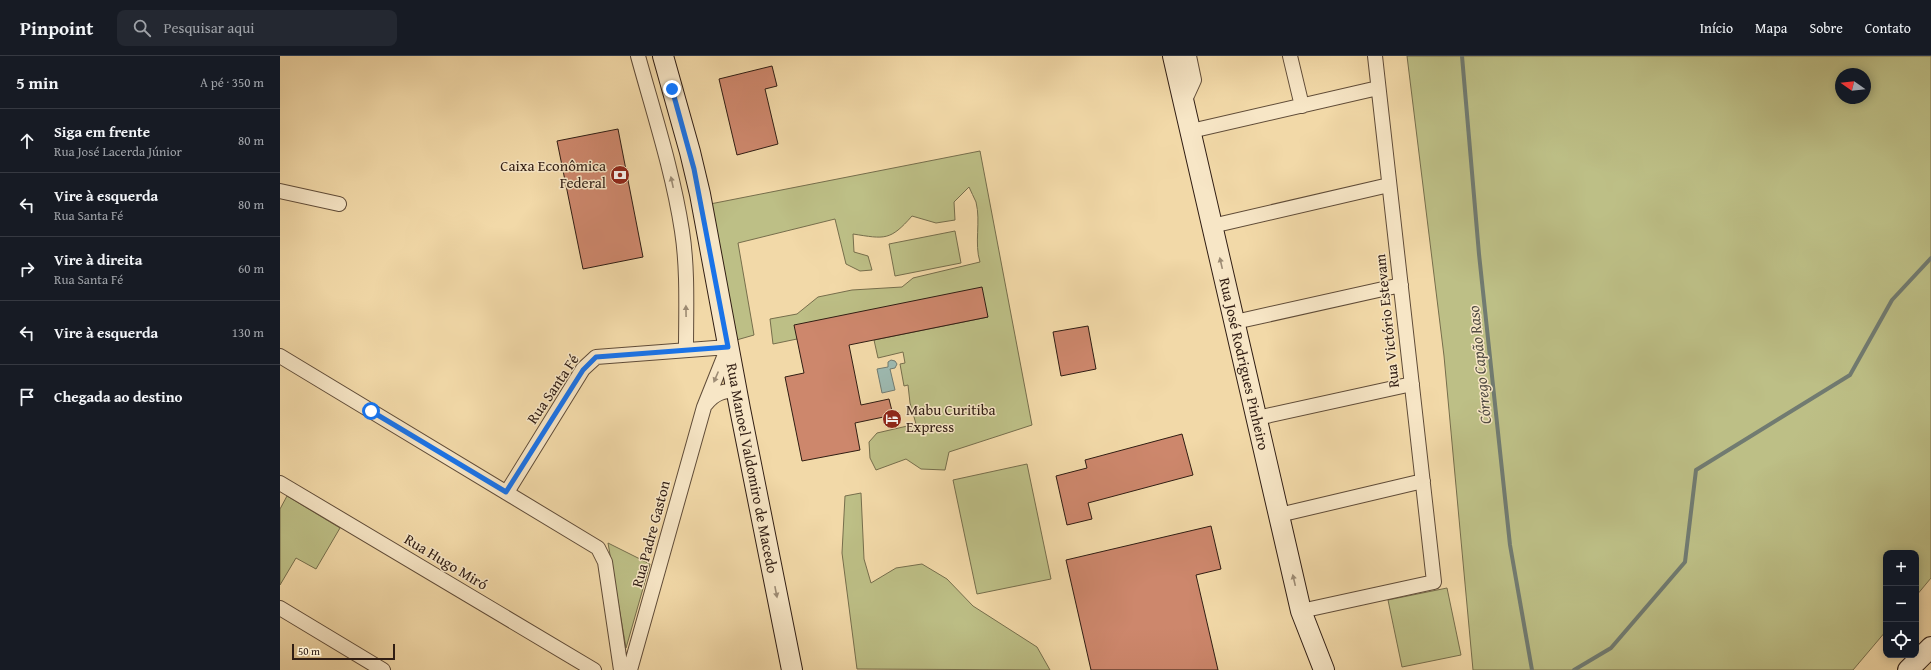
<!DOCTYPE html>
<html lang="pt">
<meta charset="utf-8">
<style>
body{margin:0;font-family:"Gentium Book Plus",serif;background:#242831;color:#f1f3f6}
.controls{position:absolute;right:12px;bottom:12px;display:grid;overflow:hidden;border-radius:8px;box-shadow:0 2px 10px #0003}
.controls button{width:36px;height:36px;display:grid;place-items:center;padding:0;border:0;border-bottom:1px solid #363941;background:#171b24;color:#f1f3f6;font:20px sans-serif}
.compass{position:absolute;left:1555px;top:12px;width:36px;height:36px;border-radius:50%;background:#171b24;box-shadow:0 2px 10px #0003;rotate:284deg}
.scale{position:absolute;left:12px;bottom:10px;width:103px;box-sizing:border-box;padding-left:4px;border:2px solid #301d13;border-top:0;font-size:11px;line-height:14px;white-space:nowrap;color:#301d13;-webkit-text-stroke:3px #f7e6c6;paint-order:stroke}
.stop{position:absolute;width:12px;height:12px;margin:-9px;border:3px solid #1a73e8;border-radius:50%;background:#fff}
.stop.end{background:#1a73e8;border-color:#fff;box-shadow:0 1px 4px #0008}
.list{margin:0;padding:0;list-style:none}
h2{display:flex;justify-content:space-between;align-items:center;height:52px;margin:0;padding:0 16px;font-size:17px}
h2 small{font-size:13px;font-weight:400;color:#9ea1a6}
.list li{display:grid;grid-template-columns:26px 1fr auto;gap:12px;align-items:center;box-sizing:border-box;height:64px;padding:0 16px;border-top:1px solid #363941}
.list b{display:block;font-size:15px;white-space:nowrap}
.list p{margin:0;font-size:13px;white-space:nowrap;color:#9ea1a6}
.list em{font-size:13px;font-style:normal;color:#9ea1a6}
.icon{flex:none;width:22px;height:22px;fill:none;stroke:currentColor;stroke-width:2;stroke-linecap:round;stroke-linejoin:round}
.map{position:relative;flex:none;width:1651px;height:614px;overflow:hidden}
header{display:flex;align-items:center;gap:24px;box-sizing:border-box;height:56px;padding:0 20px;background:#171b24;border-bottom:1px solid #363941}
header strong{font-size:19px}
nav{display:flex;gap:22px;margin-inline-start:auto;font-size:14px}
.search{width:280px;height:36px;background:#242831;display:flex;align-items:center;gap:10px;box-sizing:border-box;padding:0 14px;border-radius:8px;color:#9ea1a6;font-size:15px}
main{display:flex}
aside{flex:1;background:#171b24}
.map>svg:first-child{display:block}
.green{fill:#bdbf86;stroke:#766e4c;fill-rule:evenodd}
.water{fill:#9db9b0;stroke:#717b71}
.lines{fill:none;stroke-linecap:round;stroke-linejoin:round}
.stream{stroke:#717b71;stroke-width:4}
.building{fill:#cd876c;stroke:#301d13}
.street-casing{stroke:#604c38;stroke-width:16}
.secondary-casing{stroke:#301d13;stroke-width:22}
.street{stroke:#f7e6c6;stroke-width:14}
.secondary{stroke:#f7e6c6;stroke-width:20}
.oneway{fill:#9d8c75}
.route{stroke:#1a73e8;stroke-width:5}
.labels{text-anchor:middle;stroke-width:3;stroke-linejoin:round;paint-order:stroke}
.poi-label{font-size:15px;fill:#301d13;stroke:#f7e6c6;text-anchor:end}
.street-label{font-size:15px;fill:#301d13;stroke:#f7e6c6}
.water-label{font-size:16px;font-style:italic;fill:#514c42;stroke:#f7e6c6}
</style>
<header>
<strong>Pinpoint</strong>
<div class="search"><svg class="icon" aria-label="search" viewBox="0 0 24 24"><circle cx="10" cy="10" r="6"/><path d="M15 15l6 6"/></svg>Pesquisar aqui</div>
<nav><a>Início</a><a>Mapa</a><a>Sobre</a><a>Contato</a></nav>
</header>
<main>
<aside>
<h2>5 min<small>A pé · 350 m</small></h2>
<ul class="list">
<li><svg class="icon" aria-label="ahead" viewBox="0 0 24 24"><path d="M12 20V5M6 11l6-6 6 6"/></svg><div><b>Siga em frente</b><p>Rua José Lacerda Júnior</p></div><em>80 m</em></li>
<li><svg class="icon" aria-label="left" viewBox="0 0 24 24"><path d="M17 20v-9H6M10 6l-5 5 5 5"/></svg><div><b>Vire à esquerda</b><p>Rua Santa Fé</p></div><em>80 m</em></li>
<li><svg class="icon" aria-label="right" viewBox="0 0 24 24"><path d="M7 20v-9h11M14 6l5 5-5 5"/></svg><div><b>Vire à direita</b><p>Rua Santa Fé</p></div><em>60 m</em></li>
<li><svg class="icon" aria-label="left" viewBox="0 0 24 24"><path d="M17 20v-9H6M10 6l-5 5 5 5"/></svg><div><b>Vire à esquerda</b></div><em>130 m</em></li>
<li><svg class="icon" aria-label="arrive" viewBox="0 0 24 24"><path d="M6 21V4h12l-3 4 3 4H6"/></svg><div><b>Chegada ao destino</b></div></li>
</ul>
</aside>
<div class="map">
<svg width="1651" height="614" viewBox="0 0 1651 614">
<rect width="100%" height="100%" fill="#f2d9a8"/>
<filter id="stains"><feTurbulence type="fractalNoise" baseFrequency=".005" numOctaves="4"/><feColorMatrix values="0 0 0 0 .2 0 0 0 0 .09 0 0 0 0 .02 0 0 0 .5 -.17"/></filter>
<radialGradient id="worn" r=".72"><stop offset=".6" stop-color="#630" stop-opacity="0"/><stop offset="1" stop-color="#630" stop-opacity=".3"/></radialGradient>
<!-- green -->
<path class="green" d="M1127 0H1651V522L1636 540V497H1606V575L1573 614H1193L1164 300ZM1561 18H1585V42H1561Z
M700 95 752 369 669 396 665 414 641 413 626 403 596 414 590 402 589 386 597 377 636 368 630 347 628 329 624 330 620 308 625 307 623 296 598 302 594 284 708 261 517 283 493 288 490 263 517 258 538 241 572 234 622 231 633 222 700 206C694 187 701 166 696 146 694 141 691 136 689 131L674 146 675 164 656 167 632 160C610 185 605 183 573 178L574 196 588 200 592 214 580 215 566 208 555 163 458 187 474 279 453 285 425 149Z
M675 175 681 207 615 220 609 188Z
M747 408 771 523 697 538 673 424Z
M581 437 584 503 591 527 616 512 642 508 667 523 693 550 757 591 770 614 577 613 562 497 565 440Z
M7 440 60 472 36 513 16 502 0 529V453Z
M328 487 370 508 346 592Z
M1167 532 1181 599 1122 611 1108 544Z"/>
<!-- water -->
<path class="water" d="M611 304 615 305 617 308 615 312 610 313 615 334 602 337 597 313 608 311V306Z"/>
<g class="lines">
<!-- stream -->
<path class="stream" d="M1182 0 1199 198 1230 489 1252 614
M1294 614 1331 592 1405 506 1416 414 1570 319 1612 244 1651 202"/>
</g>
<!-- building -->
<path class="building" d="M492 10 497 30 485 33 498 88 457 99 439 23Z
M338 73 363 201 303 213 277 85Z
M702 231 708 261 569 289 581 349 609 343 613 359 575 367 580 394 522 405 505 321 524 317 514 269Z
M808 270 816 313 781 320 773 276Z
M902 378 913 419 808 447 812 463 787 469 776 420 807 412 805 404Z
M931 470 941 513 916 519 938 614H811L786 504Z"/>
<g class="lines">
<defs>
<path id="street" d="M358 0C374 58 393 116 402 175 408 214 406 254 406 294
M1010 0 1022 50
M904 46 914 24 909 0
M911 75 1098 32
M0 135 59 148
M932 170 1109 129
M955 266 1121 229
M0 300 318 492 325 506 341 614
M426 348C435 337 443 335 456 334
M977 362 1132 328
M0 427 314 614
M227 436 303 313 316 301 448 291 424 351 350 614
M999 459 1143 425
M0 552 103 614
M1023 564 1021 555 1154 526 1095 0"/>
<g id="secondary">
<path id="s1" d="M383 0 410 96 420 138 460 353 512 614"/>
<path id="s2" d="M893 0 1021 555 1044 614"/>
<path d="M1628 614 1651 591"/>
</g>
</defs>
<!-- street casing -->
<use href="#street" class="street-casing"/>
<!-- secondary casing -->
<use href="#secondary" class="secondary-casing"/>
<!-- street -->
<use href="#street" class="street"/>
<!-- secondary -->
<use href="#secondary" class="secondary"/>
</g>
<!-- one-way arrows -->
<defs><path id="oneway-solid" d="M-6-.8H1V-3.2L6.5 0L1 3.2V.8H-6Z"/></defs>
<g class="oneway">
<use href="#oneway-solid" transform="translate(392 126) rotate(-102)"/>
<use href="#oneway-solid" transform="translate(941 207) rotate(-103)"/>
<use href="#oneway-solid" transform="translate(406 255) rotate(-91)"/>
<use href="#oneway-solid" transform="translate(436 321) rotate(113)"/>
<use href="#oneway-solid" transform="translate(1014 524) rotate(-103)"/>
<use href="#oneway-solid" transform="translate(496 536) rotate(79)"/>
</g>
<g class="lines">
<!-- route -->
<path class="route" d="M91 355 226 436 303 314 316 301 448 291 414 113 392 33"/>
</g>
<!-- icons -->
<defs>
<symbol id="bank-disc" viewBox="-11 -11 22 22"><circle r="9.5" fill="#8f2418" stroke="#f7e6c6"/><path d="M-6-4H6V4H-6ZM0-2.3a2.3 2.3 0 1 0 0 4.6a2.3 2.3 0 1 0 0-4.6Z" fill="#fff"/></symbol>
<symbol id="hotel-disc" viewBox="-11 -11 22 22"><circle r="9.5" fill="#8f2418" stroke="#f7e6c6"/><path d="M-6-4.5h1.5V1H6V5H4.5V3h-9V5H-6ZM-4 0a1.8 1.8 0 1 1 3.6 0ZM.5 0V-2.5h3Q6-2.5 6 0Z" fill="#fff"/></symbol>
</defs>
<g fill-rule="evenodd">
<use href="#bank-disc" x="329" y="108" width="22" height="22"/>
<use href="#hotel-disc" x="601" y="352" width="22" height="22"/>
</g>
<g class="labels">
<!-- poi labels -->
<g class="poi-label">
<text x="326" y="115">Caixa Econômica<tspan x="326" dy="17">Federal</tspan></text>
<text x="626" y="359" text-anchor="start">Mabu Curitiba<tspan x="626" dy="17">Express</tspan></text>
</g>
<!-- street labels -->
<g class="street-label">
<text transform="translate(1107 265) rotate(-96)" y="5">Rua Victório Estevam</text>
<text dy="5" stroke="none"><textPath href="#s2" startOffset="316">Rua José Rodrigues Pinheiro</textPath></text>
<text transform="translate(273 333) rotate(-56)" y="5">Rua Santa Fé</text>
<text dy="5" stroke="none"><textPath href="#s1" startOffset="422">Rua Manoel Valdomiro de Macedo</textPath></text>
<text transform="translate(371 478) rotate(-75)" y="5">Rua Padre Gaston</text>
<text transform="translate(166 506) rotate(31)" y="5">Rua Hugo Miró</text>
</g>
<!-- water labels -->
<g class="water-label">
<text transform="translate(1199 309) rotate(-96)" y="6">Córrego Capão Raso</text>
</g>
</g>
<rect width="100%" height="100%" filter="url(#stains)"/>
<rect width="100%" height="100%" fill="url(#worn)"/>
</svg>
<div class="controls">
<button>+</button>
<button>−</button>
<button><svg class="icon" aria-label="locate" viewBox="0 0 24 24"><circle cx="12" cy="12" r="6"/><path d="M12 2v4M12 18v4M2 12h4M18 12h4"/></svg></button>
</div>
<svg class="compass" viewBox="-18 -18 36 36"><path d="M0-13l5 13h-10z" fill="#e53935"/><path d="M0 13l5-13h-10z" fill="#9ea1a6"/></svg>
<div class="scale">50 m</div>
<div class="stop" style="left:91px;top:355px"></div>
<div class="stop end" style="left:392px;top:33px"></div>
</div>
</main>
